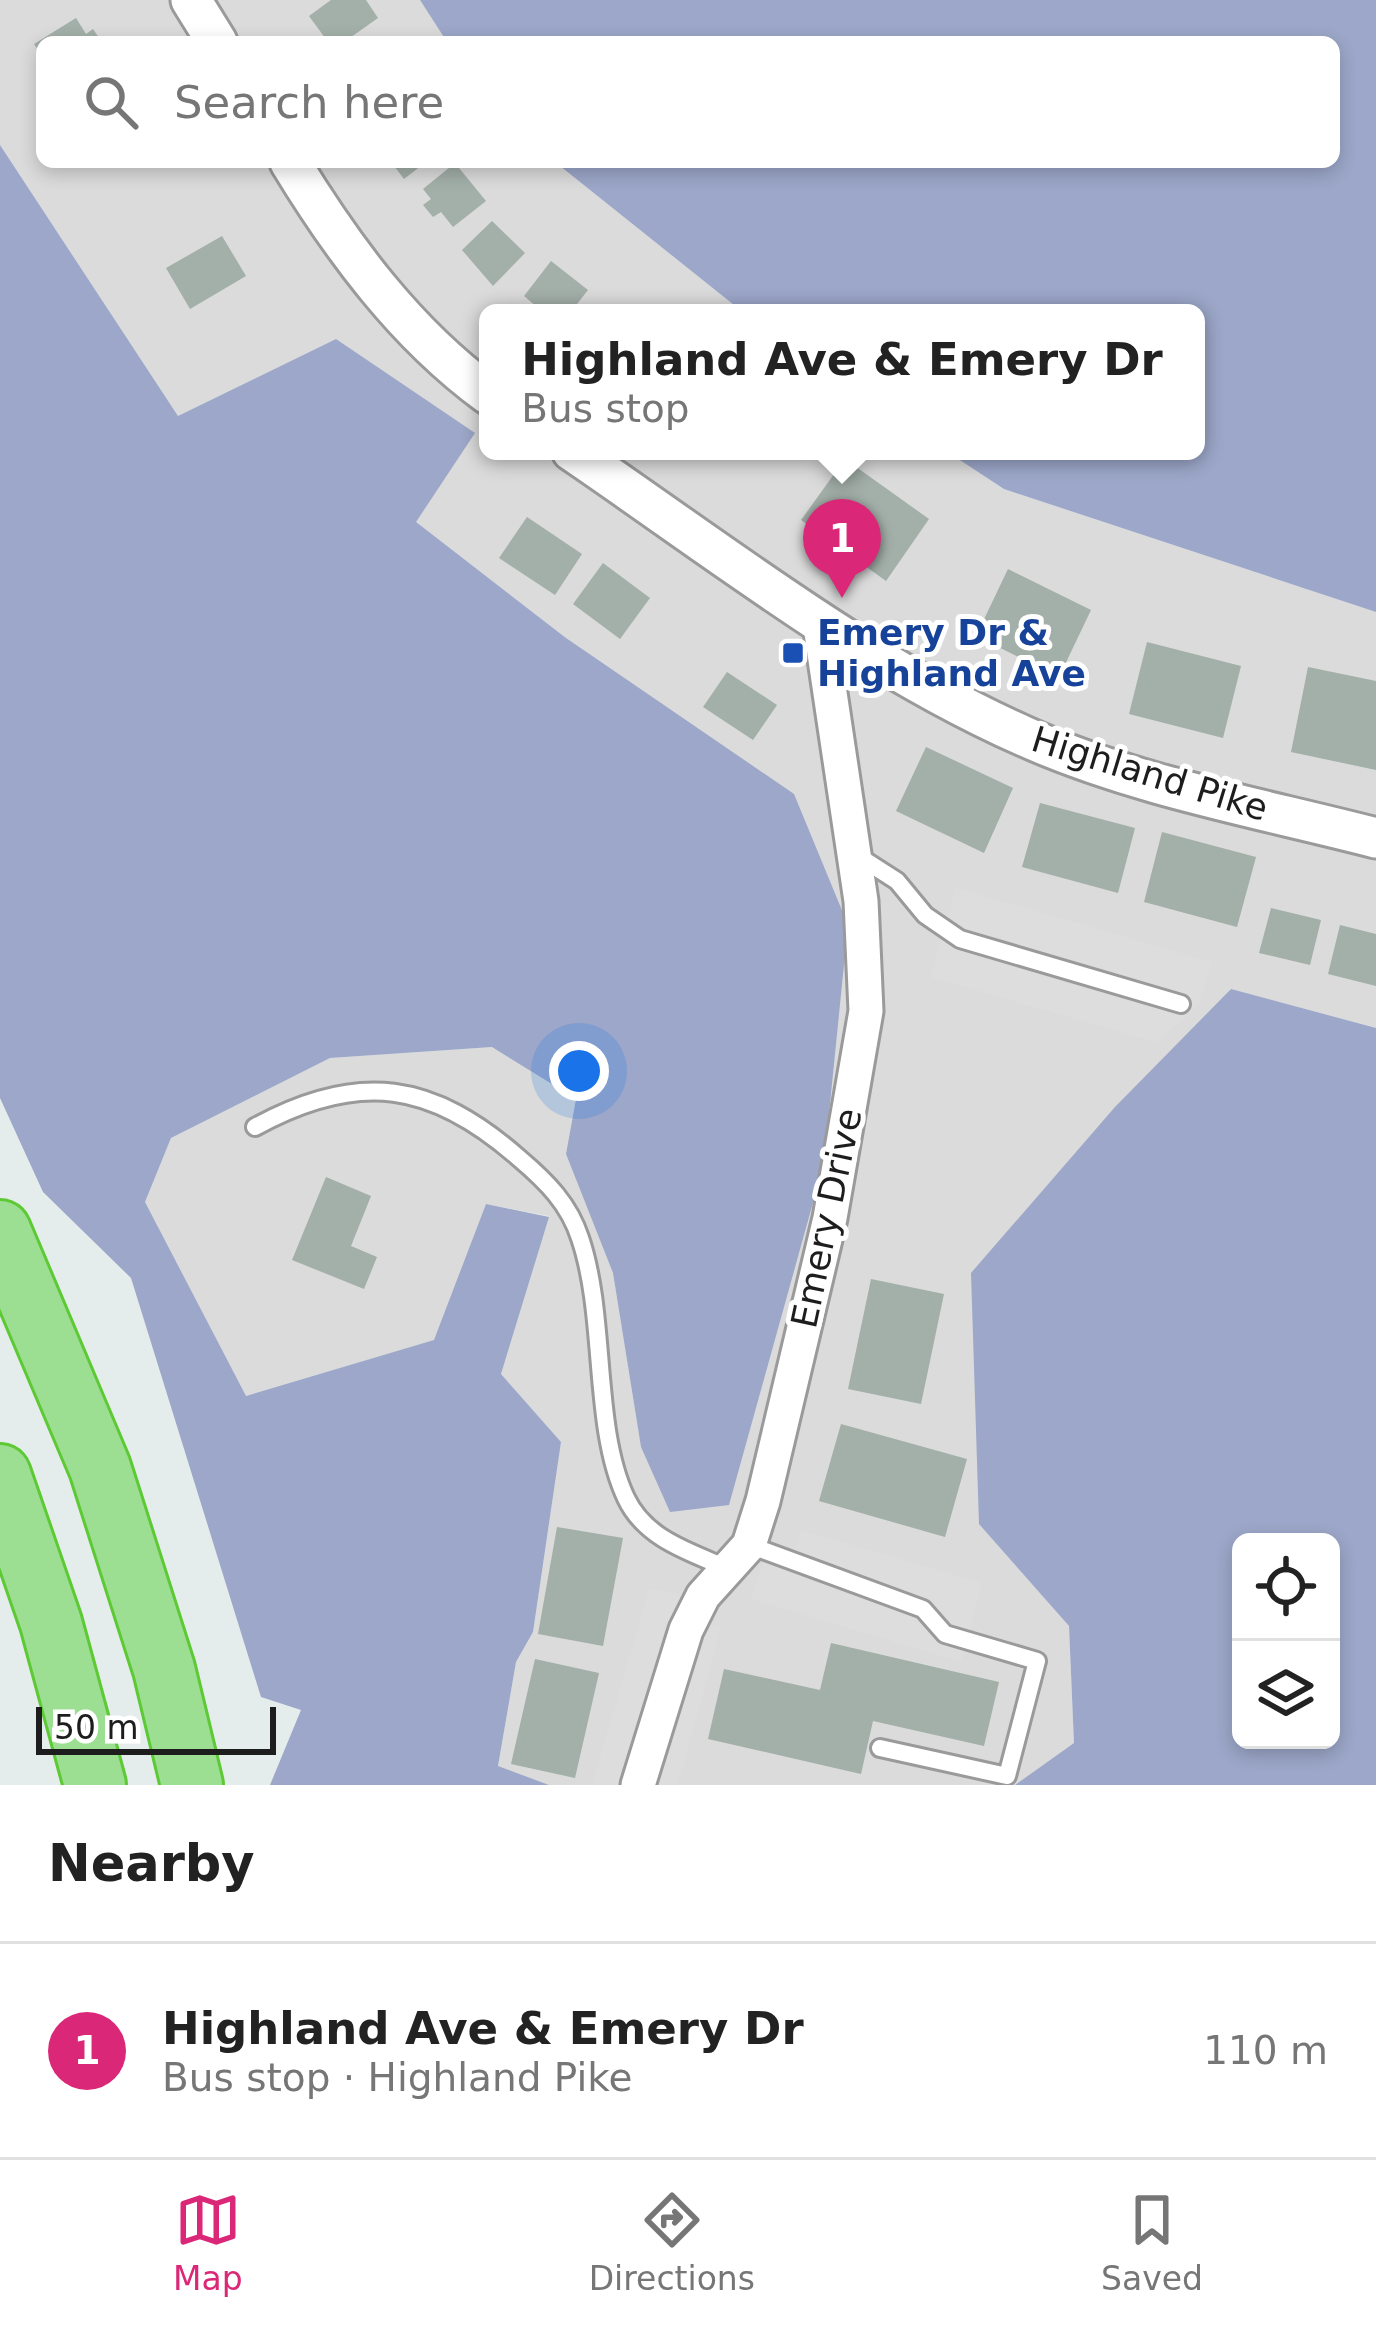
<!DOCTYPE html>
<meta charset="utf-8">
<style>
body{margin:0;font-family:"DejaVu Sans",sans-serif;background:#f2f2f2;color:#222}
.controls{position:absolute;right:36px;bottom:36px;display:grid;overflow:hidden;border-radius:18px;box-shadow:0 6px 18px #0003}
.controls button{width:108px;height:108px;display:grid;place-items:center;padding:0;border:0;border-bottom:3px solid #e0e0e0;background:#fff;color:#222;font:60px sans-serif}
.scale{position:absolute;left:36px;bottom:30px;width:240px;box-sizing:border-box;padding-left:12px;border:6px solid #1d1d1d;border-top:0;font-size:33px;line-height:42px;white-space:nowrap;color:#1d1d1d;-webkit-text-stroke:9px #fff;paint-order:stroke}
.you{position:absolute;left:579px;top:1071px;width:42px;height:42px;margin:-30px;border:9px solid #fff;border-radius:50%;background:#1a73e8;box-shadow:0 0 0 18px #1a73e833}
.badge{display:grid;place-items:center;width:78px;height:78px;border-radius:50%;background:#db2777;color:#fff;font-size:39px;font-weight:700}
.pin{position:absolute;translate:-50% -99px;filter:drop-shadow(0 3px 6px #0008)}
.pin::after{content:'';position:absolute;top:63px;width:42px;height:36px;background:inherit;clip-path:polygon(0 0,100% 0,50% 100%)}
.popup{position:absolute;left:479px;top:304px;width:726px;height:156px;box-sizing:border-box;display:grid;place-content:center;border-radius:18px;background:#fff;filter:drop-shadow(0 3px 9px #0005);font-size:39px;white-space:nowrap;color:#767676}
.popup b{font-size:45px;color:#222}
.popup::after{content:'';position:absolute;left:50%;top:100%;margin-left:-24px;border:24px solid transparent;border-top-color:#fff}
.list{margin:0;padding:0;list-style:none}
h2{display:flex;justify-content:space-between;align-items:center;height:156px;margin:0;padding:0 48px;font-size:51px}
h2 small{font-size:39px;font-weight:400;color:#767676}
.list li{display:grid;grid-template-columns:78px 1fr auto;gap:36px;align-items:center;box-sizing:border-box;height:216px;padding:0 48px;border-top:3px solid #e0e0e0}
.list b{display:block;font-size:45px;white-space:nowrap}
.list p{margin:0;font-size:39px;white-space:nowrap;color:#767676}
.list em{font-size:39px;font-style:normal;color:#767676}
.icon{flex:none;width:66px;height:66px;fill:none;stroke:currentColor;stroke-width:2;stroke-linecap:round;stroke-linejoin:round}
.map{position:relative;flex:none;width:1376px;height:1785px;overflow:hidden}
.search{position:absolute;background:#fff;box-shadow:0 6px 18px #0003;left:36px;right:36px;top:36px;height:132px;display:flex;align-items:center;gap:30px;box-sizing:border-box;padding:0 42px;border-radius:18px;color:#767676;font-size:45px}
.sheet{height:372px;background:#fff}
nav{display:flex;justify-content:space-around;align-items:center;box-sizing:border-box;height:168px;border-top:3px solid #e0e0e0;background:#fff;font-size:33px;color:#767676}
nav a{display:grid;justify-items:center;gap:6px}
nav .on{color:#db2777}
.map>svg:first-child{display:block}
.residential{fill:#dadbda}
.forest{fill:#9ca7c9;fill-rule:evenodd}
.parking{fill:#ddd}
.building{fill:#a3afa9}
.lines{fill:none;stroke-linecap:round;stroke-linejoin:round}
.service-casing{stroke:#9a9a9a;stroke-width:22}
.minor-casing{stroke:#9a9a9a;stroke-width:39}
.tertiary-casing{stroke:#9a9a9a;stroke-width:45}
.motorway-casing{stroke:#5dc934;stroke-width:66}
.service{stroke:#fff;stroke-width:16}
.minor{stroke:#fff;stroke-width:33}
.tertiary{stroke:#fff;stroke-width:39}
.motorway{stroke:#9cde92;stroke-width:60}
.transit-dot{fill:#1a4fb4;stroke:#fff;stroke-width:4.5}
.labels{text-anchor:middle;stroke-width:10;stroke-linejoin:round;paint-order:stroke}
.transit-label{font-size:36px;font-weight:bold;fill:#164399;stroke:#fff;text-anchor:start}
.street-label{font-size:36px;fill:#1d1d1d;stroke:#fff}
</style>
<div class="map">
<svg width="1376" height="1785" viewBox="0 0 1376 1785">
<rect width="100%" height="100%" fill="#e4edeb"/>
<!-- residential -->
<path class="residential" d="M0 0H420L447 42H42V162H555L744 313H488V451H946L1004 489 1376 612V1028L1230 989 979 1524 1069 1626 1074 1743 1015 1785H549L498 1767 516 1662 533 1632 561 1442 501 1374 549 1216 486 1204 435 1340 245 1396 145 1202 171 1138 330 1058 492 1047 576 1099 566 1154 613 1273 641 1447 566 638 415 522 474 434 336 339 178 416 0 145Z"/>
<!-- forest -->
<path class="forest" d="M420 0H1376V612L1004 489 946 451H1196V313H744L555 162H1334V42H447Z
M0 145 178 416 336 339 475 433 416 522 566 638 794 794 848 925 824 1163 729 1505 670 1512 641 1447 613 1273 566 1154 576 1099 492 1047 330 1058 171 1138 145 1202 246 1396 434 1340 486 1204 549 1217 501 1374 561 1442 533 1632 516 1662 498 1766 549 1785H270L301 1710 261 1697 131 1278 43 1192 0 1098Z
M1231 989 1376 1028V1785H1015L1074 1743 1069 1626 979 1524 971 1273 1115 1107ZM1331 1542V1740H1241V1542Z"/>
<!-- parking -->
<path class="parking" d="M956 888 1212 962 1199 1005 1156 1042 930 977Z
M801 1530 982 1583 961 1662 751 1599 767 1552 791 1560Z
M649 1589 713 1600 706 1623 721 1628 678 1785H592Z"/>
<!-- building -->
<path class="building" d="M331 0H366L378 18 344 42H328L309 16Z
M76 18 86 34 93 29 102 42H42V56L34 44Z
M391 162H426L404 179Z
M455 163 486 201 453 227 441 212 433 217 423 205 431 199 423 189Z
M492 221 525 253 493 286 462 250Z
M222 236 246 276 190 309 166 268Z
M551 261 588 290 570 313H531L537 307 524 296Z
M845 459 929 519 886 581 801 520Z
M527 517 582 554 555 595 499 558Z
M603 563 650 598 620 639 573 604Z
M1008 569 1091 610 1059 677 976 636Z
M1147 642 1241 666 1223 738 1129 714Z
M1308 667 1376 681V770L1291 752Z
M727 672 777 705 753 740 703 707Z
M926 747 1013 788 984 853 896 811Z
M1040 803 1135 828 1118 893 1022 867Z
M1162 832 1256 857 1237 927 1144 902Z
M1271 908 1321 920 1310 965 1259 953Z
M1340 925 1376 934V986L1328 974Z
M326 1177 371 1196 351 1246 377 1257 364 1289 292 1260Z
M871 1279 944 1294 921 1404 848 1389Z
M841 1424 967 1459 945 1537 819 1501Z
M557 1527 623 1538 603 1646 538 1634Z
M831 1643 999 1682 984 1746 873 1721 861 1774 708 1739 724 1669 820 1690Z
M535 1659 599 1673 575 1778 511 1764Z"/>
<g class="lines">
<defs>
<path id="service" d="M855 854 897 881 925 915 960 939 1181 1004
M255 1127C359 1070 433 1082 520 1159 547 1182 569 1204 580 1238 607 1317 592 1426 626 1498 645 1539 690 1552 729 1569
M749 1545 923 1609 945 1634 1037 1661 1007 1776 880 1748"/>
<path id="minor" d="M638 1785 686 1630 703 1596 749 1545 763 1501 830 1218 866 1011 861 901 819 619"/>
<path id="tertiary" d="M191 0 217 42
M290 162C343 249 405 333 488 394
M572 451C719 551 863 665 1026 737 1136 786 1260 808 1376 838"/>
<path id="motorway" d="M0 1231 100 1468 164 1669 192 1785
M0 1475 51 1623 95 1785"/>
</defs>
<!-- service casing -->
<use href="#service" class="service-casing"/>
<!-- minor casing -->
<use href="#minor" class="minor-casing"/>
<!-- tertiary casing -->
<use href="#tertiary" class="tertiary-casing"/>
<!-- motorway casing -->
<use href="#motorway" class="motorway-casing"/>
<!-- service -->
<use href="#service" class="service"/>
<!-- minor -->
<use href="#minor" class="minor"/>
<!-- tertiary -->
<use href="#tertiary" class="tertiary"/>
<!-- motorway -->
<use href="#motorway" class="motorway"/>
</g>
<!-- markers -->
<rect class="transit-dot" x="781" y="641" width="24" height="24" rx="6"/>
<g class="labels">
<!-- transit labels -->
<g class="transit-label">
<text x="817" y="645">Emery Dr &amp;<tspan x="817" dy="41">Highland Ave</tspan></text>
</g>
<!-- street labels -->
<g class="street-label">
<text transform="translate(1150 773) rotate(17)" y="13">Highland Pike</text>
<text transform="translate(826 1218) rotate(-78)" y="13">Emery Drive</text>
</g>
</g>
</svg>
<div class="controls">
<button><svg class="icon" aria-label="locate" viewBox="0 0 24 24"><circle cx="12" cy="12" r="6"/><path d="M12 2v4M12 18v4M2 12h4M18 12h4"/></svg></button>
<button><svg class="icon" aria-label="layers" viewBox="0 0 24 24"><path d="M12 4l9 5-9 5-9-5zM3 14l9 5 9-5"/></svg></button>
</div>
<div class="scale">50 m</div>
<div class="you"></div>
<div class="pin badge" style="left:842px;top:598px">1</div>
<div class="popup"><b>Highland Ave &amp; Emery Dr</b>Bus stop</div>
<div class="search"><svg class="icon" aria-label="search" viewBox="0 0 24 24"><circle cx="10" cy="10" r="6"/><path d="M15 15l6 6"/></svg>Search here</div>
</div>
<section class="sheet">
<h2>Nearby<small></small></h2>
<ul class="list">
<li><span class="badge">1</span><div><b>Highland Ave &amp; Emery Dr</b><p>Bus stop · Highland Pike</p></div><em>110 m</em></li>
</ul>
</section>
<nav>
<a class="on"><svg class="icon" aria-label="map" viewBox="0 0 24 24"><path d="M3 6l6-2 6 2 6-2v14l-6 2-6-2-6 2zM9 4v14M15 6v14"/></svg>Map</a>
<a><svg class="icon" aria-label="directions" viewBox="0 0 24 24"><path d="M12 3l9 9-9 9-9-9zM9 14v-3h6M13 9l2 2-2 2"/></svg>Directions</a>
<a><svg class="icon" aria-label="saved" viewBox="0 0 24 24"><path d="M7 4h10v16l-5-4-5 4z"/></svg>Saved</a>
</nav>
